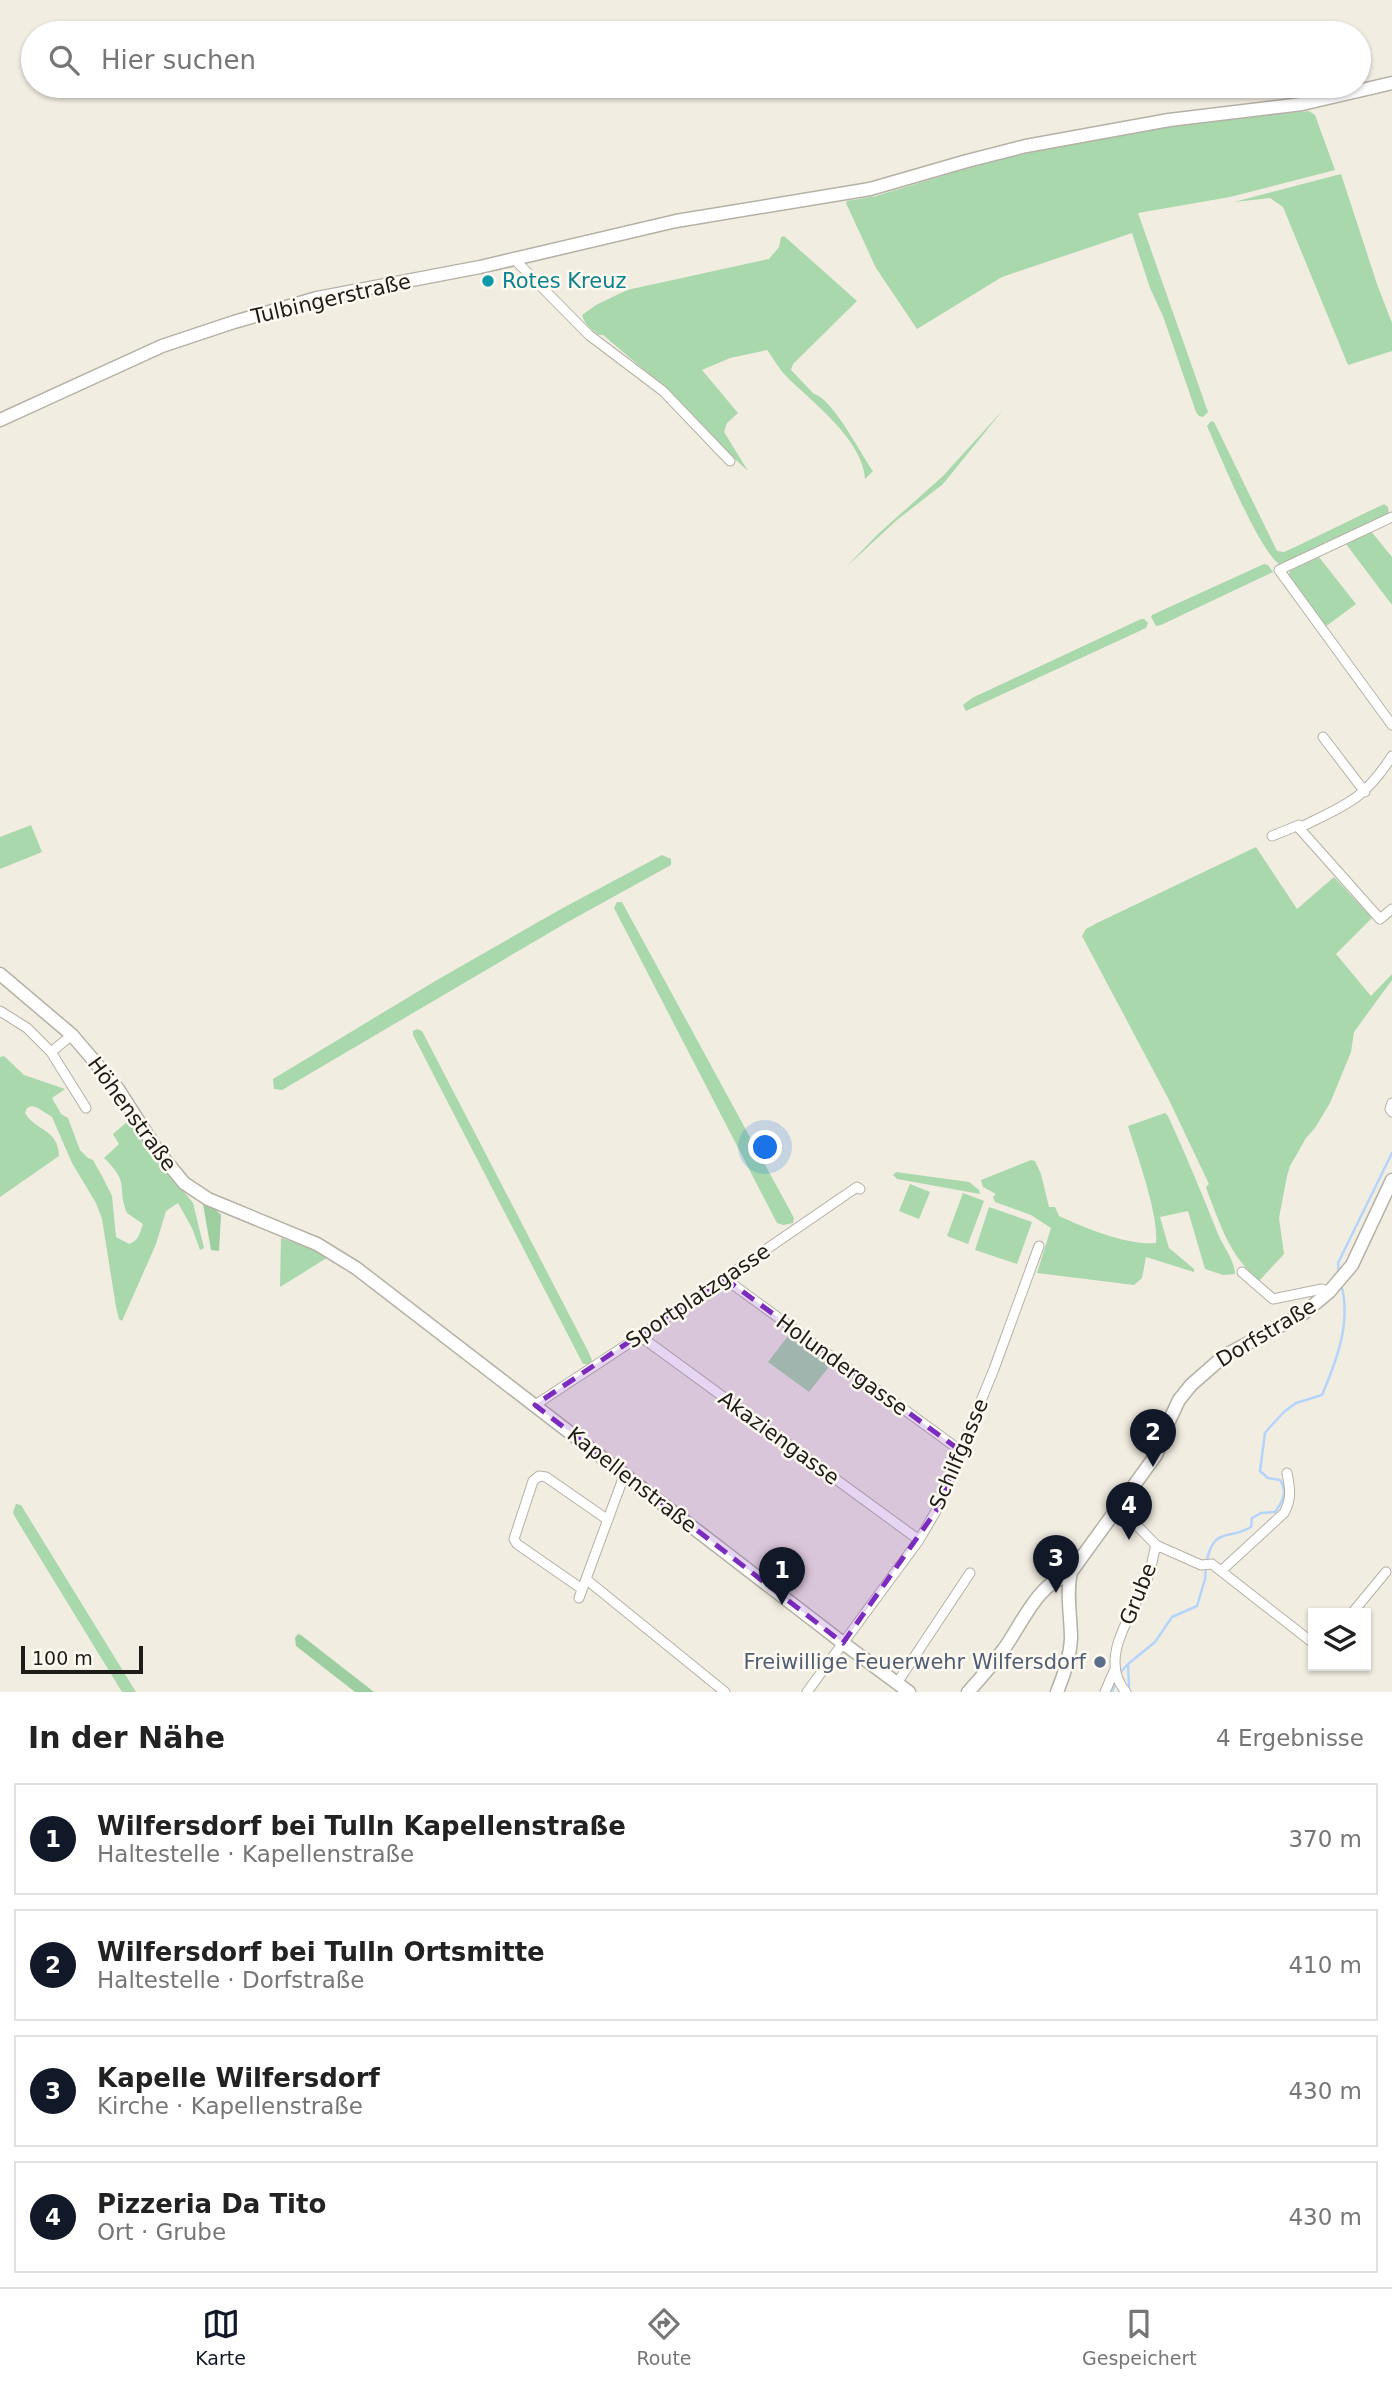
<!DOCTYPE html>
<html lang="de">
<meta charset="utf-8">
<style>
body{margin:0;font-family:"DejaVu Sans",sans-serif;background:#f2f2f2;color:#222}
.controls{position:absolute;right:21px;bottom:21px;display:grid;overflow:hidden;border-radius:0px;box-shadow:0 2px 5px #0004}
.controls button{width:63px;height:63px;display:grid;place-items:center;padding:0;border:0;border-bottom:2px solid #e0e0e0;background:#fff;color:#222;font:35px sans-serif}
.scale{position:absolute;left:21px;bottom:18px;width:122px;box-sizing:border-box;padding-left:7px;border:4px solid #1e1c18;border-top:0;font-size:19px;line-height:24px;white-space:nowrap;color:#1e1c18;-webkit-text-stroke:5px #fffaf1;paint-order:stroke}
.you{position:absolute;left:766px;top:1148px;width:24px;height:24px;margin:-18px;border:5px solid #fff;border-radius:50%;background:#1a73e8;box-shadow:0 0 0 10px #1a73e833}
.badge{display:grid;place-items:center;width:46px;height:46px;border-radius:50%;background:#111827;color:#fff;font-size:23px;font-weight:700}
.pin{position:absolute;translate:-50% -58px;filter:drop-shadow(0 2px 4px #0008)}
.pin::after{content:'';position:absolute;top:37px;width:24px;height:21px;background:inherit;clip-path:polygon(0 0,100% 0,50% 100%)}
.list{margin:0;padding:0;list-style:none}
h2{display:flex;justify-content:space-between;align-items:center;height:91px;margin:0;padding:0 28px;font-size:30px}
h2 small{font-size:23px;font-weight:400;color:#767676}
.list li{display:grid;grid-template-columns:46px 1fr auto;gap:21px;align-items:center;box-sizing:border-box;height:112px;margin:0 14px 14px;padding:0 14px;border:2px solid #e0e0e0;border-radius:0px}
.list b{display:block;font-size:26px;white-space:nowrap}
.list p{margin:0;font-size:23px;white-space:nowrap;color:#767676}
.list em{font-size:23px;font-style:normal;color:#767676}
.icon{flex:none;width:38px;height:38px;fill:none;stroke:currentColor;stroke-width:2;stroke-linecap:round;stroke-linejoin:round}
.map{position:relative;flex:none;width:1392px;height:1692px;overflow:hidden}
.search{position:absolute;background:#fff;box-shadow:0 2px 5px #0004;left:21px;right:21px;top:21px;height:77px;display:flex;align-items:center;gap:18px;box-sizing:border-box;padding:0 24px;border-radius:38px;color:#767676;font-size:26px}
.sheet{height:595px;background:#fff}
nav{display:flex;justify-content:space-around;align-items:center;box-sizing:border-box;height:98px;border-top:2px solid #e0e0e0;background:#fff;font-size:19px;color:#767676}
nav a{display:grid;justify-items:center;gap:4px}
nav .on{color:#111827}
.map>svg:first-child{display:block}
.green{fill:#a8d8ab}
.forest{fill:#9dcea0}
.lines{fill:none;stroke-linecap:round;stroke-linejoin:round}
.stream{stroke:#b4d4fc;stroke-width:2.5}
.street-casing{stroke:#b6b1a6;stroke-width:11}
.secondary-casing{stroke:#b6b1a6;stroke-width:15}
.street{stroke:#fff;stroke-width:9}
.secondary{stroke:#fff;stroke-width:12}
.marked{fill:#7b2cbf;fill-opacity:0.2;stroke:#7b2cbf;stroke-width:5;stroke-dasharray:14 9;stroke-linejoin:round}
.culture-dot{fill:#0f9aa8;stroke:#fffaf1;stroke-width:2.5}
.service-dot{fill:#5c6f8a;stroke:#fffaf1;stroke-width:2.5}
.labels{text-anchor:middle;stroke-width:5;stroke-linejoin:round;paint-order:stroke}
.culture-label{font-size:21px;fill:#0d838f;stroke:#fffaf1;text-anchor:start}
.street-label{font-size:21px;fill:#1e1c18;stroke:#fffaf1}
.service-label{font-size:21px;fill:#4e5e75;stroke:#fffaf1;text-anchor:end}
</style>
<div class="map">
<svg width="1392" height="1692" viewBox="0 0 1392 1692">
<rect width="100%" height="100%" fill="#f2ede1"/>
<!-- green -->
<path class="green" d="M1309 111 1315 115 1335 170 1230 197 1138 213 1208 412 1203 417 1199 416 1196 412 1163 316 1150 288 1132 233 1002 277 917 329 876 268 846 203 847 201 876 196 988 162 1051 148 1196 122Z
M1341 174 1377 284 1392 323V351L1348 365 1283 207 1270 198 1234 202Z
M784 236 857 301 793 364 791 370 814 394C832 398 861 454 873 471L865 479C863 440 814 404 787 377 779 369 774 359 767 350L730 358 702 370 738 413 727 423 724 432 748 471 725 450 662 385 603 335H599C591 329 585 325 582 315L596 305 627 290 769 259 779 247 781 237Z
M1003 410 943 484 897 520 846 567 878 534 943 476Z
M1211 421 1214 422 1277 551 1284 552 1295 547 1384 504 1388 507 1389 515 1280 565C1259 551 1219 453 1207 426Z
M1370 530 1392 557V605L1346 544Z
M1319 557 1356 604 1325 627 1288 576 1290 571Z
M1264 564 1268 565 1273 572 1161 625 1156 626 1151 617 1152 615Z
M1141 619H1144L1148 623 1146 628 966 711 963 705 972 698Z
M31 825 42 852 0 869V837Z
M1256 847 1297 909 1334 877 1372 918 1336 954 1371 996 1392 974V980L1354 1032 1351 1052 1330 1103 1315 1128 1306 1138 1290 1166 1287 1176 1279 1218 1284 1254 1259 1281C1229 1254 1222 1229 1208 1193L1206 1187 1209 1184 1169 1100 1082 936 1086 929 1097 923Z
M662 855 671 859V865L566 923 282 1090 274 1089 273 1079 437 980 561 909Z
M617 902H622L794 1218 793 1223 783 1225 777 1223 614 908Z
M417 1029 422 1031 588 1351 592 1360 589 1364H583L413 1035V1031Z
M4 1056 24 1075 65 1089 52 1098 61 1114 68 1118 80 1150 88 1158 93 1160 102 1176 112 1196 116 1237 129 1244C139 1241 140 1232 143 1224L127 1213C116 1186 131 1184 104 1158L119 1144 113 1134 128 1121 193 1203 204 1248 200 1250 192 1228 178 1203 166 1211 156 1244 122 1321 119 1319 116 1307 102 1219 96 1203 72 1163 52 1117 38 1108 32 1106 27 1108 25 1113C36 1132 58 1128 59 1156L0 1197V1057Z
M1165 1113 1168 1116C1186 1155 1202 1194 1218 1234 1223 1246 1235 1261 1235 1274L1223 1275 1205 1269 1188 1211 1160 1217 1169 1248 1194 1269V1272L1146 1257 1142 1278 1134 1285 1037 1273 1051 1228 1031 1215 995 1202 993 1197 996 1194 983 1187 981 1180 1031 1160 1035 1161 1041 1174 1049 1207H1055L1059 1216C1085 1228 1128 1246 1156 1243 1159 1215 1137 1155 1128 1126Z
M896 1172 969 1182 979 1190 980 1194 897 1179 893 1175Z
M910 1184 930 1192 919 1219 899 1211Z
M963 1193 984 1201 968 1244 947 1236Z
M989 1207 1032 1222 1017 1264 975 1250Z
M281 1238 321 1251 330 1256 280 1287Z
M791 1332 832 1363 809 1392 768 1362Z
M16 1504 21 1505 136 1692H122L15 1517 13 1512Z"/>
<!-- forest -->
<path class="forest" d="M203 1204 213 1207 221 1215 219 1251 211 1250Z
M298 1634 301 1635 374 1692H355L296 1646 295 1638Z"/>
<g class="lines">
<!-- stream -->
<path class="stream" d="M1339 1275 1338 1263 1392 1153
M1207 1560C1214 1526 1231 1540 1251 1527L1252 1518 1261 1513 1275 1512C1283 1501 1288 1492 1280 1480L1268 1478 1260 1471 1265 1433 1270 1427 1285 1411 1296 1403 1322 1395C1336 1362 1352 1322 1341 1284
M1128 1665 1129 1686
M1120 1673 1128 1664 1155 1642 1172 1617 1197 1606 1205 1579 1206 1567
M1112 1692 1116 1682"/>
<defs>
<path id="street" d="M513 258 589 335 663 391 730 461
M1392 517 1279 570 1392 725
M1323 737 1365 792
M1299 828 1380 919 1392 909
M1272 836 1299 825V828C1345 805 1363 801 1392 756
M0 1011 27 1028 51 1052 86 1108
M51 1052 72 1035
M1392 1103 1390 1109 1392 1112
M1242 1272 1273 1299 1322 1289 1329 1292
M724 1278 961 1451
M640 1336 919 1540
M535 1405 640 1336 857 1187 860 1189
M1118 1506 1156 1545C1153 1555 1152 1567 1148 1577 1135 1611 1096 1658 1126 1692
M1156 1545 1201 1565 1212 1564 1313 1643
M1221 1571 1284 1513C1292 1499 1290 1488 1287 1473
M587 1580 725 1692
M582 1589 517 1544 514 1539 533 1481 539 1476 546 1477 608 1520
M579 1598 625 1473
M1352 1613 1386 1572
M897 1683 970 1573
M807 1692 919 1540 936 1511 994 1369 1039 1246
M1105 1692 1114 1671"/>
<path id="secondary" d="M0 420 162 346 234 322 317 298 480 267 676 221 870 189 967 161 1026 146 1169 120 1302 104 1392 83
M0 974 72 1035 118 1089 157 1150 184 1183 208 1199 317 1244 356 1268 843 1643 909 1692
M968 1692C980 1679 992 1665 1003 1650 1020 1628 1039 1579 1070 1576
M1057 1692C1064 1675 1070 1657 1071 1639 1071 1617 1066 1593 1071 1572L1156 1455 1170 1419 1179 1400 1191 1385 1224 1356 1304 1313 1329 1292 1352 1265 1392 1180"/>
</defs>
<!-- street casing -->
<use href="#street" class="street-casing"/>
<!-- secondary casing -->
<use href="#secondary" class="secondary-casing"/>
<!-- street -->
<use href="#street" class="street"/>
<!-- secondary -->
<use href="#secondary" class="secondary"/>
</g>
<!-- marked area -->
<path class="marked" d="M724 1278 961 1451 936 1511 843 1643 535 1405Z"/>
<!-- markers -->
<circle class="culture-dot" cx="488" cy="281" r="7"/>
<circle class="service-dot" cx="1100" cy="1662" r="7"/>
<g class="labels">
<!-- culture labels -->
<g class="culture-label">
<text x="502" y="288">Rotes Kreuz</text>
</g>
<!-- street labels -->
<g class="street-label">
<text transform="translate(331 299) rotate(-13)" y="7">Tulbingerstraße</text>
<text transform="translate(132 1114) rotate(54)" y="7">Höhenstraße</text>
<text transform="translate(698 1296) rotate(-34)" y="7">Sportplatzgasse</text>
<text transform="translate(1266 1333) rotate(-31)" y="7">Dorfstraße</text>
<text transform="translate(842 1365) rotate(36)" y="7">Holundergasse</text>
<text transform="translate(779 1438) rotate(36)" y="7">Akaziengasse</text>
<text transform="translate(959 1454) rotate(-67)" y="7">Schilfgasse</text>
<text transform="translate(632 1480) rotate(38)" y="7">Kapellenstraße</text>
<text transform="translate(1138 1594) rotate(-68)" y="7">Grube</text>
</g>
<!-- service labels -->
<g class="service-label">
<text x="1086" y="1669">Freiwillige Feuerwehr Wilfersdorf</text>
</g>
</g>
</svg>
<div class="controls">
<button><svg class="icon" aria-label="layers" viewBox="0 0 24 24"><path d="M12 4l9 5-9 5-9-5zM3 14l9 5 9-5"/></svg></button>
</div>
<div class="scale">100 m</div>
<div class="you"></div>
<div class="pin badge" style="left:782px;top:1605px">1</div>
<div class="pin badge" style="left:1153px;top:1467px">2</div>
<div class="pin badge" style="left:1056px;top:1593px">3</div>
<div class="pin badge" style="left:1129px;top:1540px">4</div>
<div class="search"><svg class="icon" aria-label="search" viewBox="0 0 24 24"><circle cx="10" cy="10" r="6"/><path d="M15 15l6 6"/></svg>Hier suchen</div>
</div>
<section class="sheet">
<h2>In der Nähe<small>4 Ergebnisse</small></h2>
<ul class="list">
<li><span class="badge">1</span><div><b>Wilfersdorf bei Tulln Kapellenstraße</b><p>Haltestelle · Kapellenstraße</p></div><em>370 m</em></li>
<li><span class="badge">2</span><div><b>Wilfersdorf bei Tulln Ortsmitte</b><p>Haltestelle · Dorfstraße</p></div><em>410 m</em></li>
<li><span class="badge">3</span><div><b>Kapelle Wilfersdorf</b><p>Kirche · Kapellenstraße</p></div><em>430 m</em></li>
<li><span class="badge">4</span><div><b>Pizzeria Da Tito</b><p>Ort · Grube</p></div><em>430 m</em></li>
</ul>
</section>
<nav>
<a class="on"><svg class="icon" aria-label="map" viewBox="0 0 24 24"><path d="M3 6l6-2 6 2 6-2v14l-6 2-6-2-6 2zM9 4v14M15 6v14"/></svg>Karte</a>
<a><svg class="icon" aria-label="directions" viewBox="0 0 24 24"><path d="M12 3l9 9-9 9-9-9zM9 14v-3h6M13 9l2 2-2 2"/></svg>Route</a>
<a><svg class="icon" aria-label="saved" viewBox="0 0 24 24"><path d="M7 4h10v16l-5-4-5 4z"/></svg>Gespeichert</a>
</nav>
